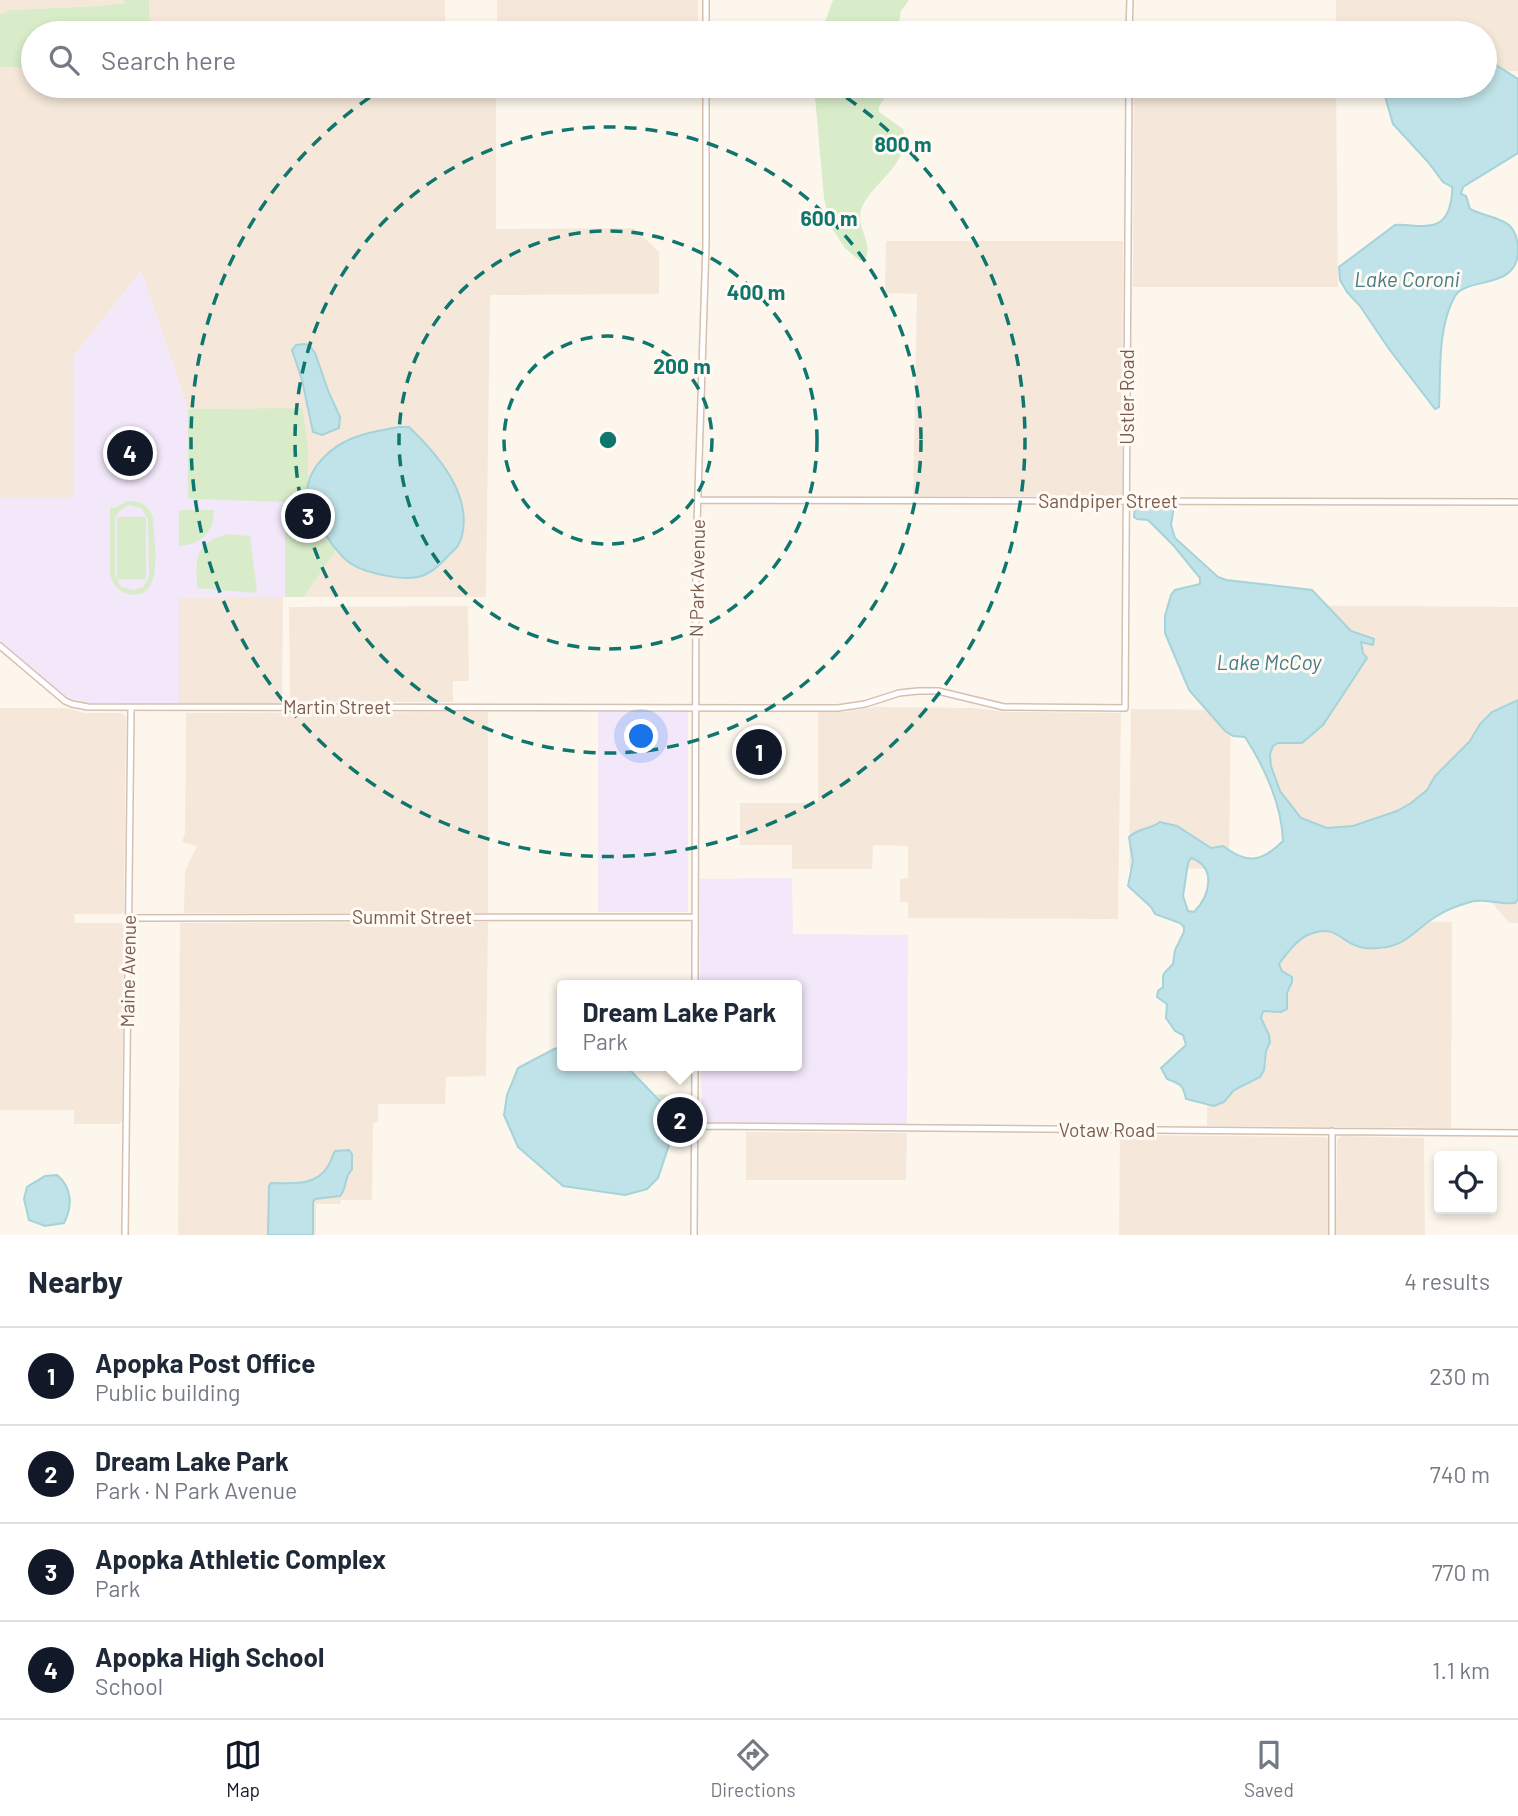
<!DOCTYPE html>
<meta charset="utf-8">
<style>
body{margin:0;font-family:Barlow,sans-serif;background:#f6f6f7;color:#1f2937}
.controls{position:absolute;right:21px;bottom:21px;display:grid;overflow:hidden;border-radius:7px;box-shadow:0 4px 10px #0003}
.controls button{width:63px;height:63px;display:grid;place-items:center;padding:0;border:0;border-bottom:2px solid #e0e1e3;background:#fff;color:#1f2937;font:35px sans-serif}
.you{position:absolute;left:642px;top:737px;width:24px;height:24px;margin:-18px;border:5px solid #fff;border-radius:50%;background:#1a73e8;box-shadow:0 0 0 10px #1a73e833}
.badge{display:grid;place-items:center;width:46px;height:46px;border-radius:50%;background:#111827;color:#fff;font-size:23px;font-weight:700}
.pin{position:absolute;translate:-50% -50%;border:4px solid #fff;box-shadow:0 2px 7px #0006}
.popup{position:absolute;left:557px;top:980px;width:245px;height:91px;box-sizing:border-box;display:grid;place-content:center;border-radius:7px;background:#fff;filter:drop-shadow(0 2px 5px #0005);font-size:23px;white-space:nowrap;color:#747a83}
.popup b{font-size:26px;color:#1f2937}
.popup::after{content:'';position:absolute;left:50%;top:100%;margin-left:-14px;border:14px solid transparent;border-top-color:#fff}
.list{margin:0;padding:0;list-style:none}
h2{display:flex;justify-content:space-between;align-items:center;height:91px;margin:0;padding:0 28px;font-size:30px}
h2 small{font-size:23px;font-weight:400;color:#747a83}
.list li{display:grid;grid-template-columns:46px 1fr auto;gap:21px;align-items:center;box-sizing:border-box;height:98px;padding:0 28px;border-top:2px solid #e0e1e3}
.list b{display:block;font-size:26px;white-space:nowrap}
.list p{margin:0;font-size:23px;white-space:nowrap;color:#747a83}
.list em{font-size:23px;font-style:normal;color:#747a83}
.icon{flex:none;width:38px;height:38px;fill:none;stroke:currentColor;stroke-width:2;stroke-linecap:round;stroke-linejoin:round}
.map{position:relative;flex:none;width:1518px;height:1235px;overflow:hidden}
.search{position:absolute;background:#fff;box-shadow:0 4px 10px #0003;left:21px;right:21px;top:21px;height:77px;display:flex;align-items:center;gap:18px;box-sizing:border-box;padding:0 24px;border-radius:38px;color:#747a83;font-size:26px}
.sheet{height:483px;background:#fff}
nav{display:flex;justify-content:space-around;align-items:center;box-sizing:border-box;height:98px;border-top:2px solid #e0e1e3;background:#fff;font-size:19px;color:#747a83}
nav a{display:grid;justify-items:center;gap:4px}
nav .on{color:#111827}
.map>svg:first-child{display:block}
.residential{fill:#f5e8da}
.education{fill:#f3e8fa}
.green{fill:#d8ecc9;fill-rule:evenodd}
.water{fill:#bfe3e8;stroke:#a5d3da;stroke-width:2;fill-rule:evenodd}
.lines{fill:none;stroke-linecap:round;stroke-linejoin:round}
.secondary-casing{stroke:#d6c0b0;stroke-width:8}
.secondary{stroke:#fff;stroke-width:5}
.ring{fill:none;stroke:#0f766e;stroke-width:3.5;stroke-dasharray:12 9}
.labels{text-anchor:middle;stroke-width:6;stroke-linejoin:round;paint-order:stroke}
.street-label{font-size:19px;fill:#7a5c4d;stroke:#fffaf3}
.water-label{font-size:21px;font-style:italic;fill:#437c86;stroke:#fffaf3}
.centre{fill:#0f766e;stroke:#fffaf3;stroke-width:3.5}
.ring-label{font-size:21px;text-anchor:middle;font-weight:bold;fill:#0f766e;stroke:#fffaf3;stroke-width:6;stroke-linejoin:round;paint-order:stroke}
</style>
<div class="map">
<svg width="1518" height="1235" viewBox="0 0 1518 1235">
<rect width="100%" height="100%" fill="#fdf6ec"/>
<!-- residential -->
<path class="residential" d="M0 0H124L125 3 98 6 10 10 0 14Z
M149 0H445V33H150Z
M497 0H698V33H497Z
M1336 0H1518V71H1485V33H1336Z
M28 51 33 52V86H496V229L634 228 659 252V294L490 295 486 597H304L349 531 308 497V461L302 409H188L141 271 73 357V497H0V67L27 68Z
M1134 86H1336L1338 287H1133Z
M886 241H1123L1122 496H913L917 294 885 293Z
M179 597H283L282 703 278 705H179Z
M1232 605 1518 607V923H1509L1436 835 1301 837 1231 710 1229 869 1129 868 1131 709 1231 710Z
M468 606 469 681H453V702H290L289 607Z
M876 707 975 708 1007 712 1121 713 1118 919 908 918V902H900V879L908 878V846L873 845 872 869H792V845H740V803H818V712H845Z
M0 708H67L84 713H122L126 717 124 911 121 914H74L75 923H121L124 926 122 1121 119 1124H74V1110H0Z
M488 712V913H184L185 871 197 846 182 842 185 833 186 713Z
M1210 920 1452 922 1451 1128 1207 1126Z
M488 922 486 1076 446 1077 445 1104H378V1122L373 1123 372 1200H341L340 1204H316V1235H178L180 923Z
M746 1132 907 1133 906 1180H746Z
M1120 1135 1326 1137 1328 1140V1235H1119Z
M1341 1136 1424 1138 1425 1235H1336L1337 1140Z"/>
<!-- education -->
<path class="education" d="M141 271 188 409V499L285 501V597L179 598V705L80 703 60 694 0 644V497H73V357Z
M598 711H688V912H598Z
M792 878 793 934 908 935 907 1124 702 1122 701 1066H797V985H700V879Z"/>
<!-- green -->
<path class="green" d="M124 0H149L150 33H33V52L28 51 27 68 0 67V14L10 10 98 6 125 3Z
M833 0H909L901 11 897 33H821Z
M814 86H891L879 107V112L903 129C913 159 877 180 864 203 851 225 875 241 865 260L860 261 845 248 831 227 824 198Z
M302 408 308 447V497L349 531 304 597H285V502L188 499V409Z
M127 501C140 500 149 505 153 518 154 535 158 563 153 579 146 604 115 597 110 575V507L115 508ZM129 505 141 508 148 519 149 577 143 587 134 590 121 587 115 575V519L119 511Z
M182 510H214C214 532 201 545 179 546V511Z
M117 517H146V579H117Z
M227 534 250 536 257 590 254 593 197 588C196 557 194 544 227 534Z
M656 1094 690 1097 689 1145H671C672 1122 671 1112 656 1094Z"/>
<!-- water -->
<path class="water" d="M1485 58 1518 79V153L1463 187 1461 194 1466 196 1470 209C1483 216 1497 216 1509 225 1516 232 1518 241 1518 250 1518 291 1467 276 1455 296 1437 328 1441 371 1439 407L1435 409 1389 349 1360 306 1347 292 1340 280 1339 267 1395 225C1414 223 1440 235 1449 209 1451 202 1453 194 1452 187L1443 182 1428 162 1393 124 1382 86H1485Z
M304 344 309 345 315 353 329 393 340 417 339 428 322 435 313 432 302 380 292 350 296 345Z
M398 427H409C438 455 472 494 462 536 459 547 454 550 447 557 440 565 433 572 422 576 404 582 361 573 346 560 335 550 328 539 320 526 316 519 309 511 308 503 301 470 333 443 362 435 374 431 386 430 398 427Z
M1135 506H1174L1171 525 1175 538 1218 577 1226 580 1312 590 1351 631 1374 639 1373 645 1361 642 1363 653 1367 658 1323 725 1302 743H1278L1273 746 1270 754 1271 766 1280 791 1301 818 1327 828 1353 826 1397 811 1411 803 1427 790 1435 776 1470 741 1480 724 1492 712 1518 700V899L1515 903C1499 905 1482 897 1467 903 1457 906 1446 910 1437 916 1419 926 1409 943 1387 947 1379 948 1368 950 1360 947 1339 942 1338 924 1310 934 1299 938 1286 954 1279 964L1282 971 1292 977V982L1287 993V1009L1281 1012 1263 1011 1261 1018 1269 1035 1270 1042 1266 1051 1264 1070 1260 1077 1234 1090 1224 1102 1214 1106 1186 1099C1183 1085 1181 1084 1167 1079L1161 1068 1186 1045 1183 1035 1175 1031 1166 1018 1167 1004 1157 997 1158 991 1163 987C1163 970 1162 976 1173 964L1175 950 1184 932V927L1180 923 1155 914 1151 907 1128 886 1133 861 1129 837C1138 828 1149 830 1160 822L1177 826 1211 848 1223 846C1247 864 1261 863 1283 841 1282 805 1264 766 1245 737L1233 736 1225 731 1189 690 1165 633V616L1171 595 1175 590 1200 584V578L1174 546 1148 520 1137 519 1134 517ZM1191 858C1217 867 1210 896 1194 912L1188 911 1183 896 1188 863Z
M563 1047V1066H626L662 1103 667 1112 670 1142 658 1178 647 1189 625 1195 563 1186 518 1147 504 1115 507 1095 518 1068 554 1049Z
M349 1150 352 1154V1169C343 1179 348 1187 340 1196L315 1199 313 1202V1235H268L269 1186 271 1183C291 1183 316 1187 328 1166 331 1162 332 1156 335 1151Z
M57 1175C72 1187 73 1206 64 1223L45 1226 29 1220 24 1199 27 1187 45 1176Z"/>
<g class="lines">
<defs>
<path id="secondary" d="M706 0V33
M1129 33 1130 0
M698 500 1518 502
M0 646 65 701 72 704 88 707 838 708 865 704 899 693 918 691H938L1004 707 1125 708 1129 86
M129 918 695 917
M695 985 696 554 706 244V86
M695 1126 1518 1133
M125 1235 131 708
M694 1235 695 1066
M1332 1235V1131"/>
</defs>
<!-- secondary casing -->
<use href="#secondary" class="secondary-casing"/>
<!-- secondary -->
<use href="#secondary" class="secondary"/>
</g>
<!-- distance rings -->
<g class="ring">
<circle cx="608" cy="440" r="104"/>
<circle cx="608" cy="440" r="209"/>
<circle cx="608" cy="440" r="313"/>
<path d="M518 33A417 417 0 0 1 698 33M829 86A417 417 0 1 1 387 86"/>
</g>
<g class="labels">
<!-- street labels -->
<g class="street-label">
<text transform="translate(1127 397) rotate(-90)" y="7">Ustler Road</text>
<text x="1108" y="508">Sandpiper Street</text>
<text transform="translate(697 578) rotate(-89)" y="7">N Park Avenue</text>
<text x="337" y="714">Martin Street</text>
<text x="412" y="924">Summit Street</text>
<text transform="translate(128 971) rotate(-89)" y="7">Maine Avenue</text>
<text x="1107" y="1137">Votaw Road</text>
</g>
<!-- water labels -->
<g class="water-label">
<text x="1407" y="287">Lake Coroni</text>
<text x="1269" y="670">Lake McCoy</text>
</g>
</g>
<circle cx="608" cy="440" r="10" class="centre"/>
<g class="ring-label">
<text x="903" y="152">800 m</text>
<text x="829" y="226">600 m</text>
<text x="756" y="300">400 m</text>
<text x="682" y="374">200 m</text>
</g>
</svg>
<div class="controls">
<button><svg class="icon" aria-label="locate" viewBox="0 0 24 24"><circle cx="12" cy="12" r="6"/><path d="M12 2v4M12 18v4M2 12h4M18 12h4"/></svg></button>
</div>
<div class="you"></div>
<div class="pin badge" style="left:759px;top:752px">1</div>
<div class="pin badge" style="left:680px;top:1120px">2</div>
<div class="popup"><b>Dream Lake Park</b>Park</div>
<div class="pin badge" style="left:308px;top:516px">3</div>
<div class="pin badge" style="left:130px;top:453px">4</div>
<div class="search"><svg class="icon" aria-label="search" viewBox="0 0 24 24"><circle cx="10" cy="10" r="6"/><path d="M15 15l6 6"/></svg>Search here</div>
</div>
<section class="sheet">
<h2>Nearby<small>4 results</small></h2>
<ul class="list">
<li><span class="badge">1</span><div><b>Apopka Post Office</b><p>Public building</p></div><em>230 m</em></li>
<li><span class="badge">2</span><div><b>Dream Lake Park</b><p>Park · N Park Avenue</p></div><em>740 m</em></li>
<li><span class="badge">3</span><div><b>Apopka Athletic Complex</b><p>Park</p></div><em>770 m</em></li>
<li><span class="badge">4</span><div><b>Apopka High School</b><p>School</p></div><em>1.1 km</em></li>
</ul>
</section>
<nav>
<a class="on"><svg class="icon" aria-label="map" viewBox="0 0 24 24"><path d="M3 6l6-2 6 2 6-2v14l-6 2-6-2-6 2zM9 4v14M15 6v14"/></svg>Map</a>
<a><svg class="icon" aria-label="directions" viewBox="0 0 24 24"><path d="M12 3l9 9-9 9-9-9zM9 14v-3h6M13 9l2 2-2 2"/></svg>Directions</a>
<a><svg class="icon" aria-label="saved" viewBox="0 0 24 24"><path d="M7 4h10v16l-5-4-5 4z"/></svg>Saved</a>
</nav>
